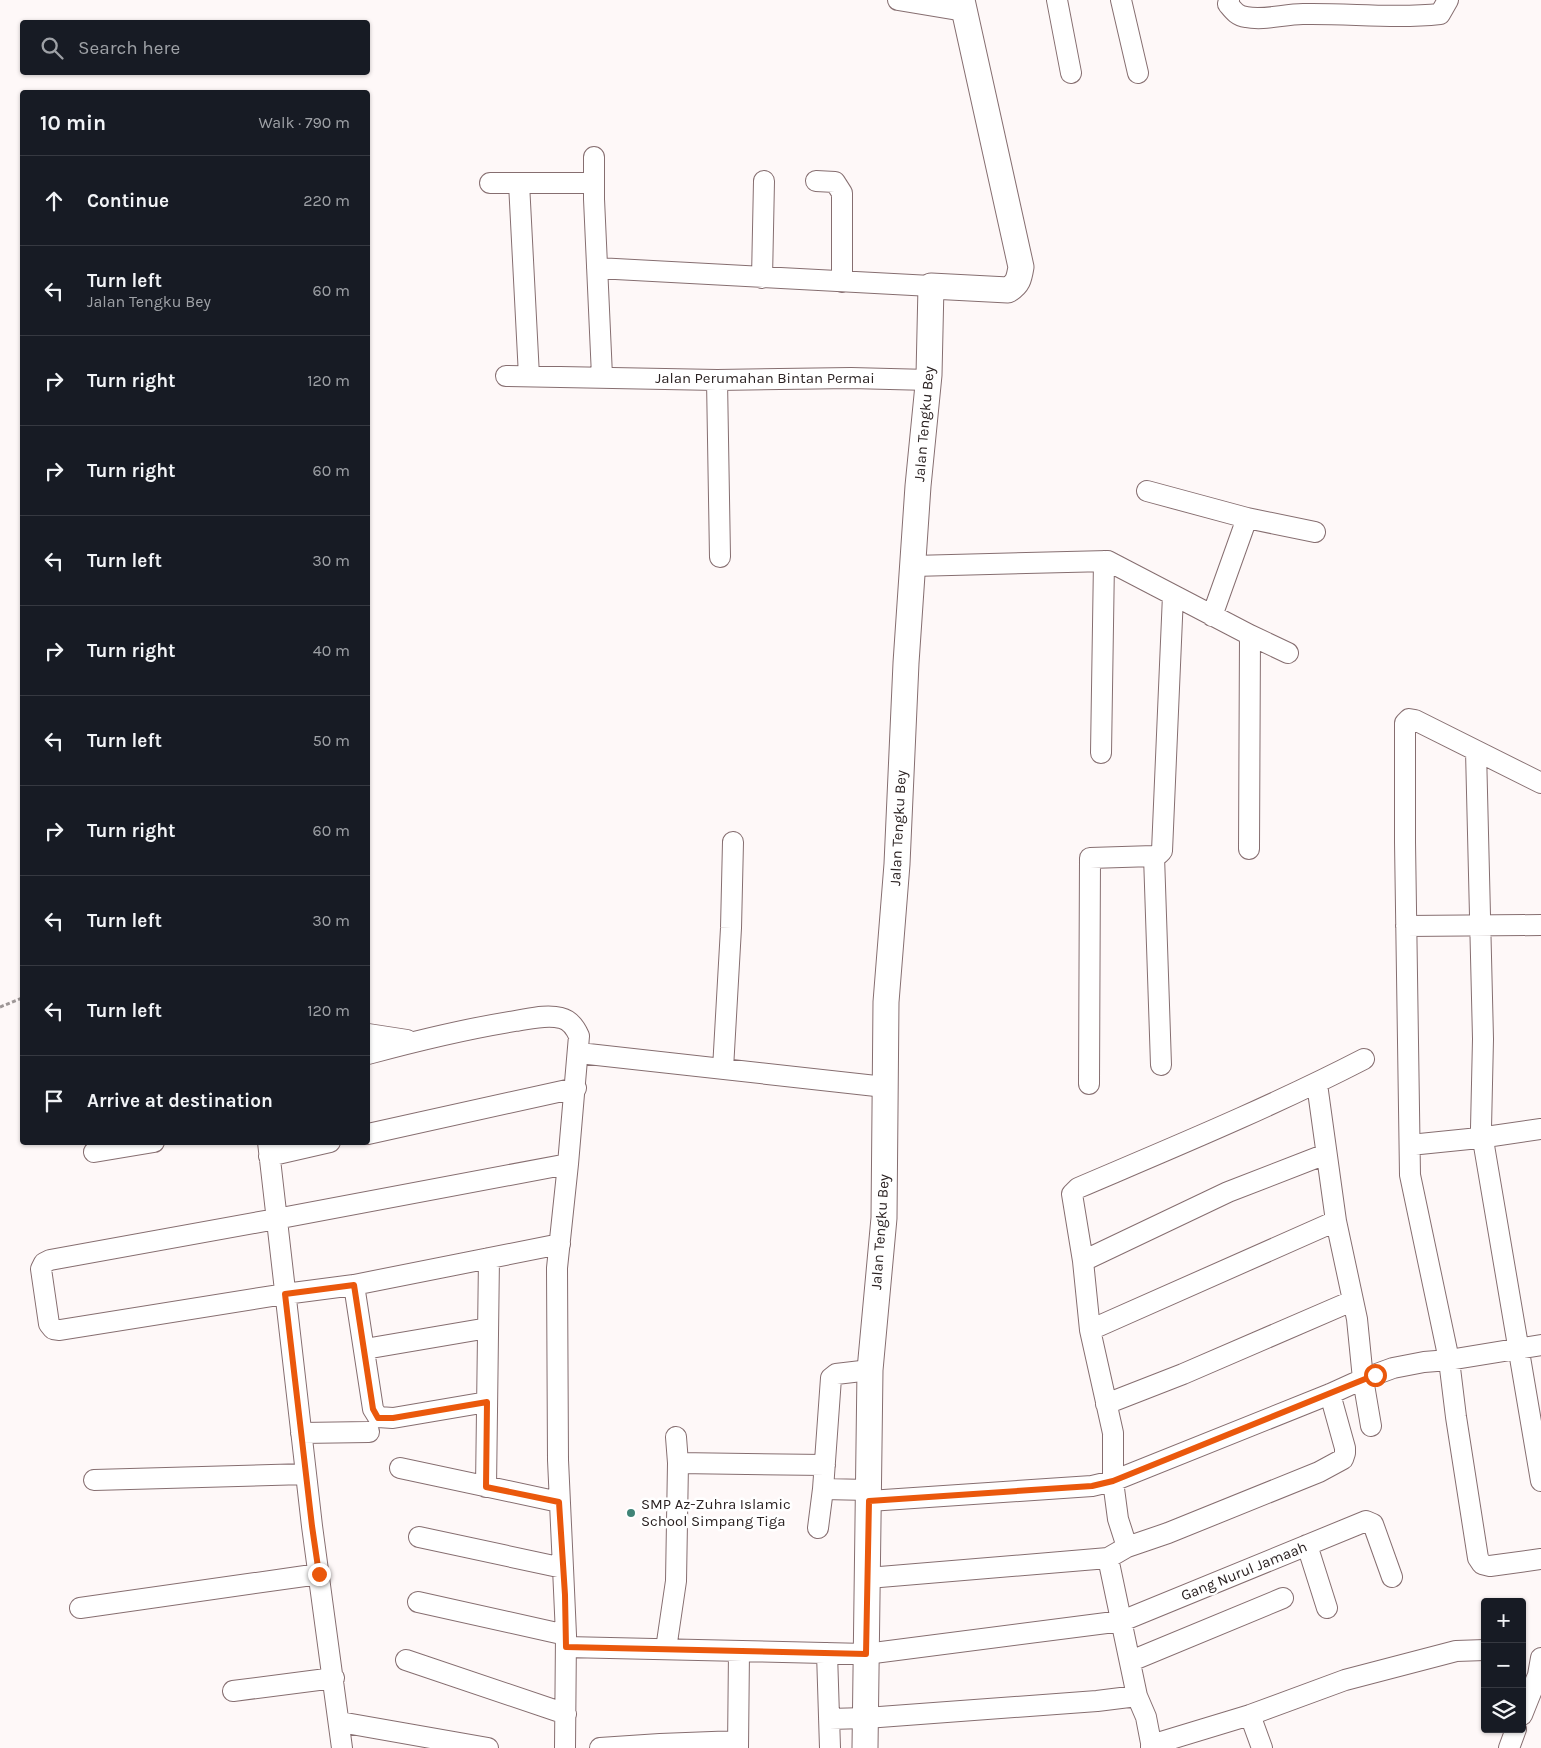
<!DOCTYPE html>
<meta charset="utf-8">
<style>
body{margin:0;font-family:Karla,sans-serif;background:#20242c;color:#f1f3f6}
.controls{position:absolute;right:15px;bottom:15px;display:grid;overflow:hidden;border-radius:5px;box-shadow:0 1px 4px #0004}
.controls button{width:45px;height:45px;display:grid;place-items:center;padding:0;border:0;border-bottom:1px solid #363941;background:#171b24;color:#f1f3f6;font:25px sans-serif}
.stop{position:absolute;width:15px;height:15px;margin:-11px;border:4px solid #ea580c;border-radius:50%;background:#fff}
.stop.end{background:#ea580c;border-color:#fff;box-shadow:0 1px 5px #0008}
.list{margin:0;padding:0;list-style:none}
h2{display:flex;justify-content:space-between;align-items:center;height:65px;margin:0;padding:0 20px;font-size:21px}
h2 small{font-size:16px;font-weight:400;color:#9ea1a6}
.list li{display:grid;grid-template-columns:32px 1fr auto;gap:15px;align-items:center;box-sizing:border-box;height:90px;padding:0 20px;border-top:1px solid #363941}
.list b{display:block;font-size:19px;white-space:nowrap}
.list p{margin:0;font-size:16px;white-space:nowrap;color:#9ea1a6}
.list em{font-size:16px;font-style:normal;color:#9ea1a6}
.icon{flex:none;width:28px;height:28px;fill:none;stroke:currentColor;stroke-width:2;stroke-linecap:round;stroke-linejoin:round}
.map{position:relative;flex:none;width:1541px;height:1748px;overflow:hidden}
.search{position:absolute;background:#171b24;box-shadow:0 1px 4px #0004;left:20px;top:20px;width:350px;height:55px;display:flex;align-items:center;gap:12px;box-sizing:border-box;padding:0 18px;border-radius:5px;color:#9ea1a6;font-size:19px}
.panel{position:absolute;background:#171b24;box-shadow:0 1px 4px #0004;left:20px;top:90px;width:350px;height:1055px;border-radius:5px}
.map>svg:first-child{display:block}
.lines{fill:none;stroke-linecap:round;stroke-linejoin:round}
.minor-casing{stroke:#866e70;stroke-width:22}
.major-casing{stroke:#866e70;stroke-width:27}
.path{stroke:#9d9696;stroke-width:3;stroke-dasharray:4 2.5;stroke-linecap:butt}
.minor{stroke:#fff;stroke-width:20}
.major{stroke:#fff;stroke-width:25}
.route{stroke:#ea580c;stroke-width:6}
.poi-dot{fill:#408477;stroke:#fff;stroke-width:2}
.labels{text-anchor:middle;stroke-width:5;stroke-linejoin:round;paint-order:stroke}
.street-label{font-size:15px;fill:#2b2222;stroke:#fff}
.poi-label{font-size:15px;fill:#2b2222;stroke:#fff;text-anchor:start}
</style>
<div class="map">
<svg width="1541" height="1748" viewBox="0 0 1541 1748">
<rect width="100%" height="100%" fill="#fef8f8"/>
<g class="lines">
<defs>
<path id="minor" d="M898 0 964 11
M1057 0 1071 73
M1121 0 1138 73
M1229 0 1228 4C1233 10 1237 16 1246 17 1264 21 1284 14 1303 14 1349 13 1394 19 1440 14L1448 0
M594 157V199L602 376
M816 181 835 182 842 193V282
M490 183H594
M519 183 529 376
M597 268 931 286
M762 278 764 181
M506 376 717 380 851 378 929 380
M717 380 720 557
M1147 491 1247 518
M913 566 1108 561 1250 635 1249 849
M1212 616 1247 518 1315 532
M1250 635 1288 653
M1476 751 1483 1039 1481 1128 1541 1481
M1101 753 1104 561
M1541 783 1415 720 1409 719 1405 723V842L1410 1175 1449 1360 1456 1417 1478 1558 1482 1564 1490 1566 1541 1559
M1154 856 1161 1065
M1406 926 1541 925
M368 1034 407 1040
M579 1053 885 1087
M368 1054C416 1041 465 1029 515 1021 529 1019 546 1014 561 1018 570 1020 575 1027 579 1036L568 1164 557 1268 558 1460 563 1568
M723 1069 731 928 733 842
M1089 1084 1090 858 1154 856 1159 854 1162 851 1173 595
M1317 1084 1336 1221 1357 1319 1363 1379 1371 1426
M368 1134 576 1088
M268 1142 312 1526 342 1748
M1410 1145 1479 1138 1541 1129
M94 1152 154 1142
M269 1156 330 1142
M560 1244 354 1285 285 1294 60 1330 53 1329 49 1324 41 1269 44 1263 50 1260 276 1219 568 1164
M1083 1261 1228 1192 1326 1154
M354 1285 373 1409 378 1417 393 1418 487 1402
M1090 1330 1336 1221
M365 1349 488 1328
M1106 1404 1183 1374 1352 1301
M301 1433 369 1432
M678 1463 825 1465
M400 1468 559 1502
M94 1480 306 1474
M486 1487 489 1258
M869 1490 823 1489 831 1378 836 1374 870 1370
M869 1501 1092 1486 1113 1481 1330 1394 1363 1379 1393 1368 1424 1362 1449 1360 1541 1345
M818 1528 823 1489
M419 1537 563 1568 566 1635 565 1748
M1307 1545 1327 1608
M1127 1547 1118 1519 1113 1481V1433L1090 1330 1083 1261 1072 1194 1078 1188C1174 1147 1271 1107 1364 1059
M1108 1558 1137 1696 1146 1717 1152 1748
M868 1578 1108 1558 1127 1547 1168 1533 1319 1472 1343 1459 1345 1453V1448L1330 1394
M418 1602 566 1635
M80 1608 319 1574
M566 1647 866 1654 1122 1621 1366 1521 1373 1524 1392 1577
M666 1649 676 1581 678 1463 676 1437
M827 1653 830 1748
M406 1660 566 1714
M1131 1661 1283 1598
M233 1691 334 1678
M1250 1715 1262 1748
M1522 1715 1538 1675 1541 1658
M829 1719 866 1718 1097 1701 1137 1696
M340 1722 488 1748
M600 1748 660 1744 738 1741
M738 1748 739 1651
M1151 1748V1745L1250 1715 1345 1680 1456 1651 1485 1650
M1509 1748 1516 1729"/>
<path id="major" d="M865 1748 870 1370 884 1218 886 1002 897 864 906 663 918 486 929 375 931 286 1008 290C1018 284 1019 279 1021 267L962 0"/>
</defs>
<!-- minor casing -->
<use href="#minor" class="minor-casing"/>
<!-- major casing -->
<use href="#major" class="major-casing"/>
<!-- path -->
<path class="path" d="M0 1007 22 998"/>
<!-- minor -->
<use href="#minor" class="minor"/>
<!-- major -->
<use href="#major" class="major"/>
</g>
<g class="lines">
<!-- route -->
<path class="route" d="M319 1574 312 1526 285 1294 354 1285 373 1409 378 1418H393L487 1402 486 1487 559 1502 565 1595 566 1647 866 1654 869 1501 1092 1486 1113 1481 1375 1375"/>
</g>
<!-- markers -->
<circle class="poi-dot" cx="631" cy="1513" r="5"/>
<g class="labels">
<!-- street labels -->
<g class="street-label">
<text x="765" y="383">Jalan Perumahan Bintan Permai</text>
<text transform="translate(924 424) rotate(-85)" y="5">Jalan Tengku Bey</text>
<text transform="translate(898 828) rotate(-87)" y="5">Jalan Tengku Bey</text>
<text transform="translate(880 1232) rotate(-86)" y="5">Jalan Tengku Bey</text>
<text transform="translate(1244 1571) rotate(-22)" y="5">Gang Nurul Jamaah</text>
</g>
<!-- poi labels -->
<g class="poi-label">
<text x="641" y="1509">SMP Az-Zuhra Islamic<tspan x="641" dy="17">School Simpang Tiga</tspan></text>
</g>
</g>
</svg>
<div class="controls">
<button>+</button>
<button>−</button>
<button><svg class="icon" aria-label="layers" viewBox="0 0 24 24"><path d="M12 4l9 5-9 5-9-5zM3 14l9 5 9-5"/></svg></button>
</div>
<div class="stop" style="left:1375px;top:1375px"></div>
<div class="stop end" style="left:319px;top:1574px"></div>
<div class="search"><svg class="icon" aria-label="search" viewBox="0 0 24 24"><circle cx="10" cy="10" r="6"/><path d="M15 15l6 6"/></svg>Search here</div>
<section class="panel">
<h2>10 min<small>Walk · 790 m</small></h2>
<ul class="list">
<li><svg class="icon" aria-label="ahead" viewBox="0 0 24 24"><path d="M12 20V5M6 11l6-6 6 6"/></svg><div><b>Continue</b></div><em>220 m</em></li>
<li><svg class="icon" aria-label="left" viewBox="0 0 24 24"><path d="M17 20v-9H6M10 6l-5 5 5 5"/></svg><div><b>Turn left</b><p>Jalan Tengku Bey</p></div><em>60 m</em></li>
<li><svg class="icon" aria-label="right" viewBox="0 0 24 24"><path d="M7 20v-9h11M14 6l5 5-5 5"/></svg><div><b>Turn right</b></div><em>120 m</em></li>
<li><svg class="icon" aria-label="right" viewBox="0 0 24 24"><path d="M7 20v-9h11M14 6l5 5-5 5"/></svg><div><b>Turn right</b></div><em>60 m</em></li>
<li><svg class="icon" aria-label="left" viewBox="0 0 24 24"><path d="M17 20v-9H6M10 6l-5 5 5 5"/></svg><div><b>Turn left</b></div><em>30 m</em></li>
<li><svg class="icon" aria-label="right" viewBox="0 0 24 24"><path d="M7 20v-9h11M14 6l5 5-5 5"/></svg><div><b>Turn right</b></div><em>40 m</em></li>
<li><svg class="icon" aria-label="left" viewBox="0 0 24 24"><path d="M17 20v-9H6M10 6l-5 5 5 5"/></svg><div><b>Turn left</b></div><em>50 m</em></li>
<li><svg class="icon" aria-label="right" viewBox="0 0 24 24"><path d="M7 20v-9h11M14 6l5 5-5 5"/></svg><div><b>Turn right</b></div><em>60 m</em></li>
<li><svg class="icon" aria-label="left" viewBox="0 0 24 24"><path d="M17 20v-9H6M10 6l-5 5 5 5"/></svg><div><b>Turn left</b></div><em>30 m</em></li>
<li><svg class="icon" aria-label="left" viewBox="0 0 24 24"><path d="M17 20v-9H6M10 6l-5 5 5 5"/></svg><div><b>Turn left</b></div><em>120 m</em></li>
<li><svg class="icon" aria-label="arrive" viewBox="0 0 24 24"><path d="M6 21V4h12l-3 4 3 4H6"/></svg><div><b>Arrive at destination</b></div></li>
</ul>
</section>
</div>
